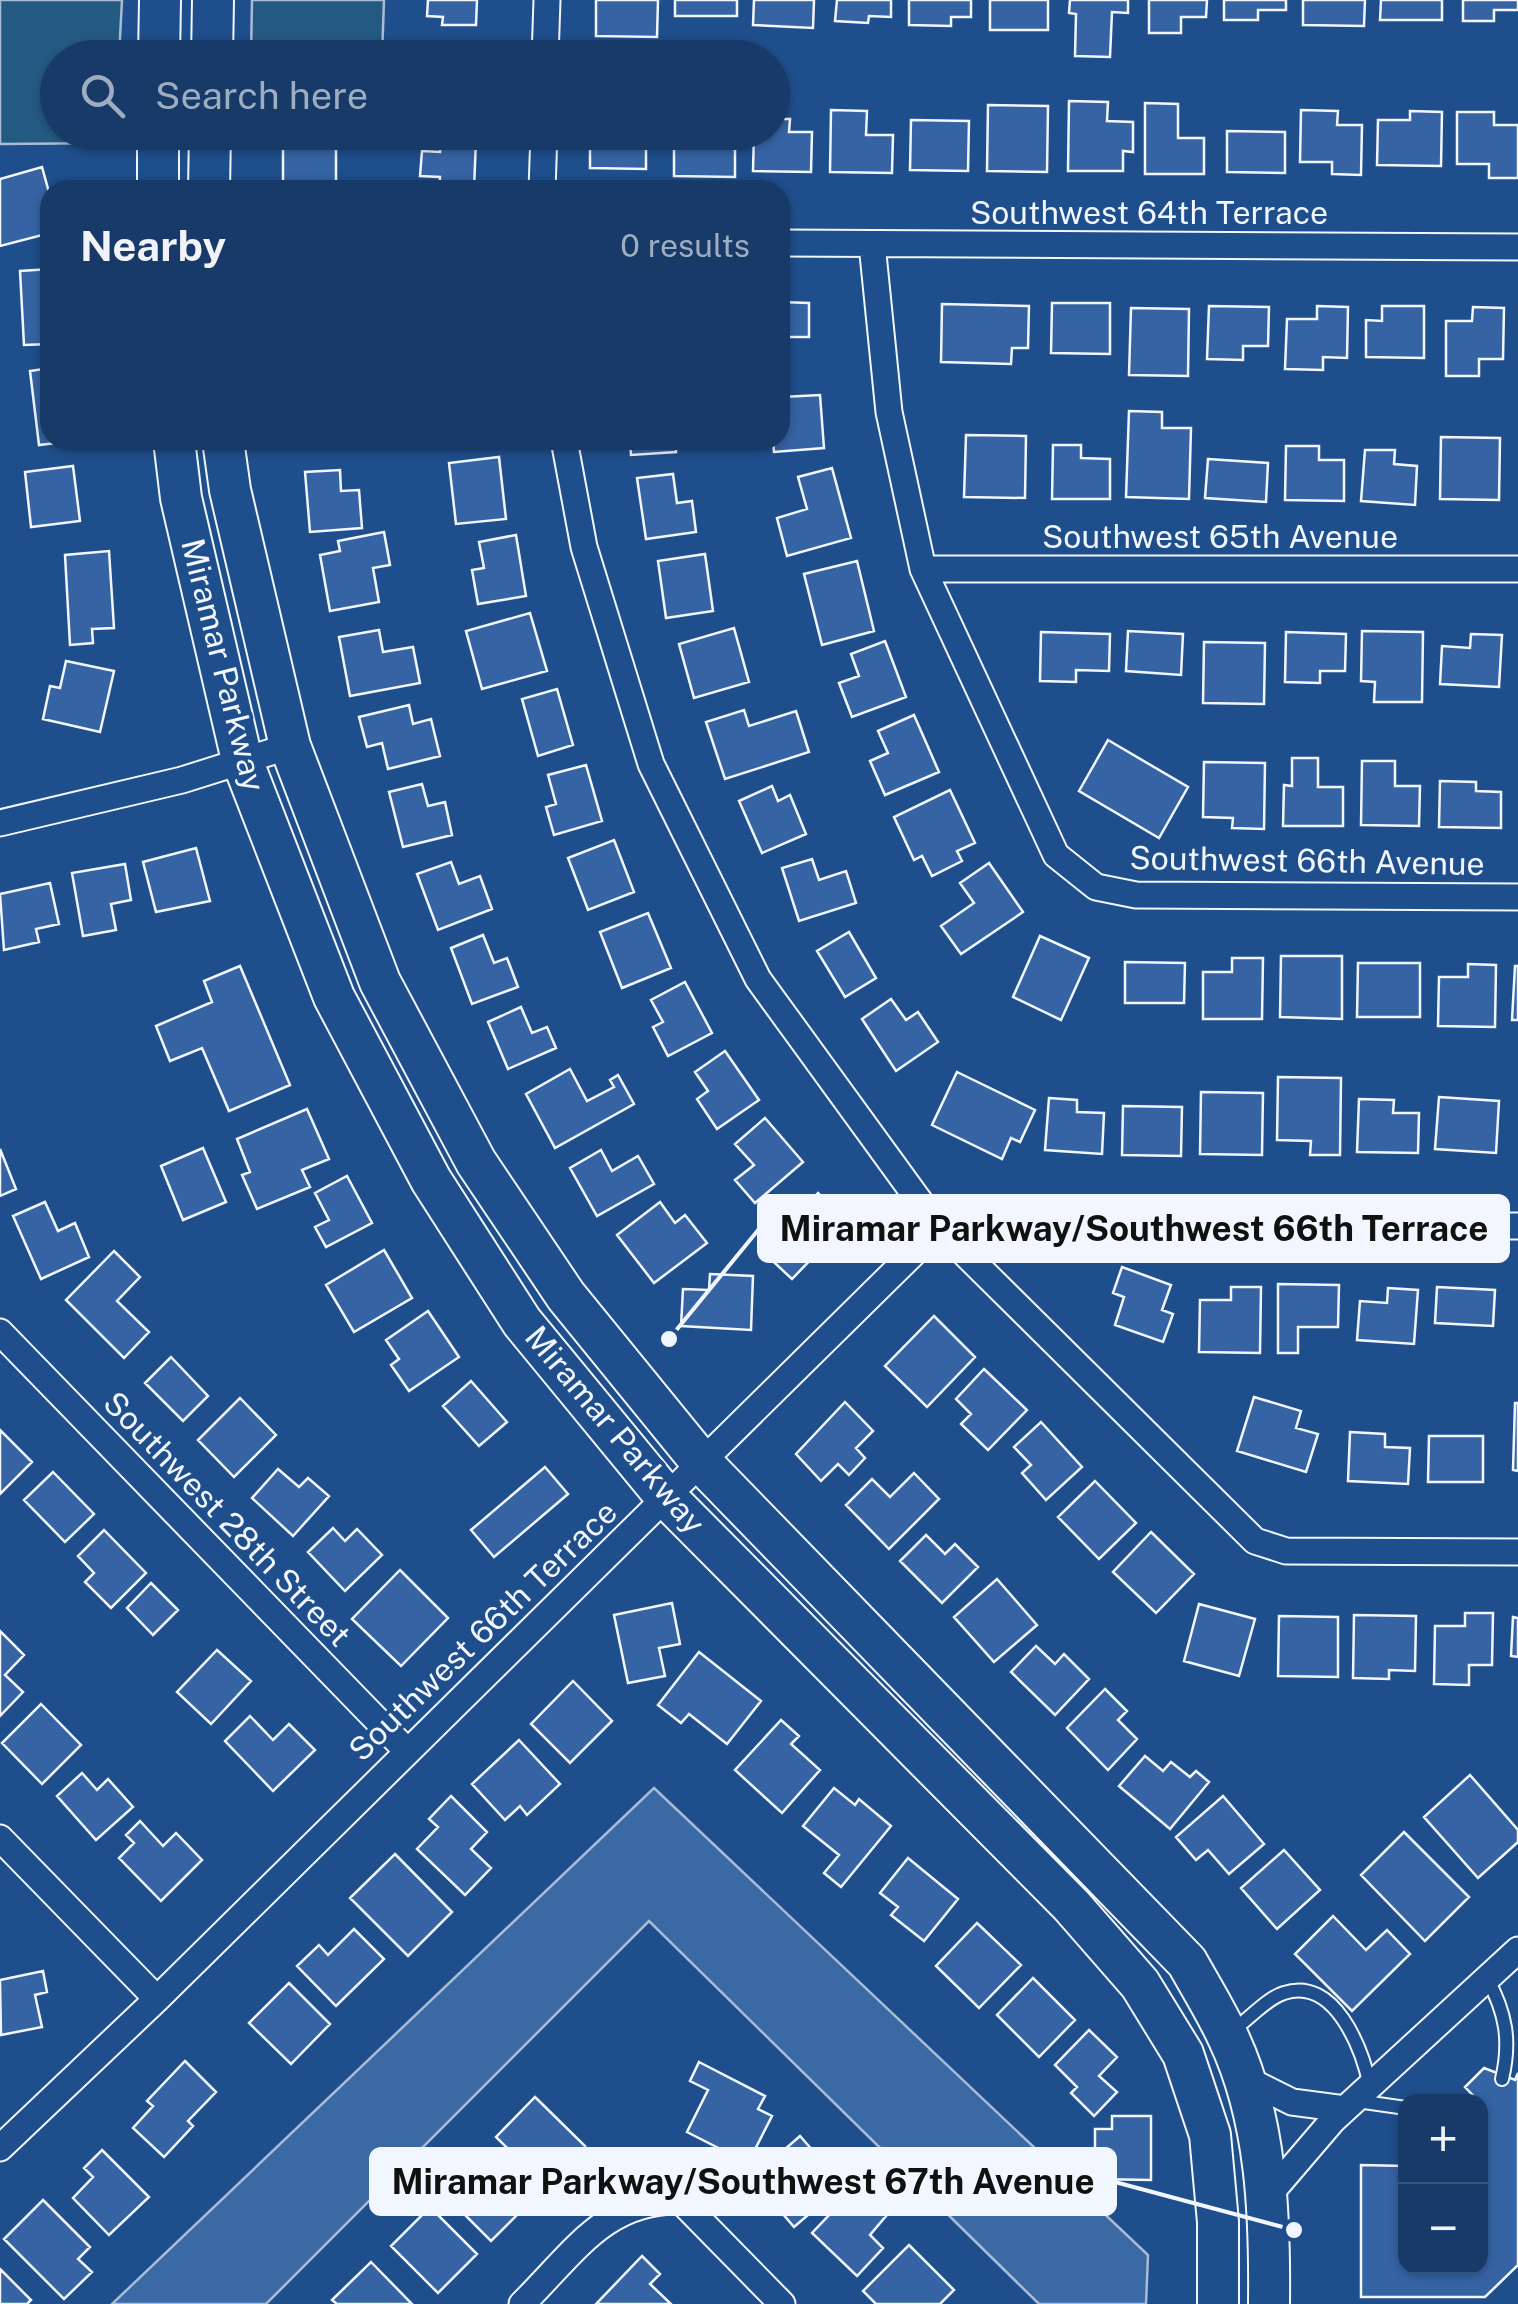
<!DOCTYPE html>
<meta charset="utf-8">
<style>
body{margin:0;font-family:"Public Sans",sans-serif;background:#244571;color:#f1f3f6}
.controls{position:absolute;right:30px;bottom:30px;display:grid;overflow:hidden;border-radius:20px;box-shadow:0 2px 8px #0004}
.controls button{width:90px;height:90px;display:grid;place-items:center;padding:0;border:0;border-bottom:2px solid #36547d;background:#173a69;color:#f1f3f6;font:50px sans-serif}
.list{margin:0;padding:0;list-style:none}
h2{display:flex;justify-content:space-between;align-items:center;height:130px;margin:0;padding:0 40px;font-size:42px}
h2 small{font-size:32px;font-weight:400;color:#9eadc0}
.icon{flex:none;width:55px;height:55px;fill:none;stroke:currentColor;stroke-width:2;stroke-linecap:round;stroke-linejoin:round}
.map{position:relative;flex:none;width:1518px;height:2304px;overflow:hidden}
.search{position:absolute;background:#173a69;box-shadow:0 2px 8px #0004;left:40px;top:40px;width:750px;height:110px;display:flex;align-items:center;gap:25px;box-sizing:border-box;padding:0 35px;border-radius:55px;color:#9eadc0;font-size:38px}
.panel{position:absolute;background:#173a69;box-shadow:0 2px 8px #0004;left:40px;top:180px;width:750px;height:270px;border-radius:30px}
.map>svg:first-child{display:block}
.green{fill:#245a82;stroke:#a8bbd7;stroke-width:2.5}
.water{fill:#3b69a3;stroke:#a8bbd7;stroke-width:2.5}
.building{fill:#3563a3;stroke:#f2f6ff;stroke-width:2.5}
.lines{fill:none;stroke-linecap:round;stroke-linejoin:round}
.service-casing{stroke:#f2f6ff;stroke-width:16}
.minor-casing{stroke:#f2f6ff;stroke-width:29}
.primary-casing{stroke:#f2f6ff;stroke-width:44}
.service{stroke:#1f4e8c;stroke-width:12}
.minor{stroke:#1f4e8c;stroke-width:25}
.primary{stroke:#1f4e8c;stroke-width:40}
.labels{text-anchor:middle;stroke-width:8;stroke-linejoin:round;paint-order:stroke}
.street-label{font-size:32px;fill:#f2f6ff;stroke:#1f4e8c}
.leader{fill:none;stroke:#f2f6ff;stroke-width:4}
.callout-dot{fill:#f2f6ff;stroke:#1f4e8c;stroke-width:4}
.callout{fill:#f2f6ff;stroke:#f2f6ff;stroke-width:4}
.callout-label{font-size:35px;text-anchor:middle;font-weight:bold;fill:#111}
</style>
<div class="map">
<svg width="1518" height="2304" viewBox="0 0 1518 2304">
<rect width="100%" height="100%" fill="#1f4e8c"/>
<!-- green -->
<path class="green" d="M0 0H122L119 57 58 58V132L116 133V143L0 144Z
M252 0H384L382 57H251Z"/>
<!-- water -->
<path class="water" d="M654 1788 1148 2255 1146 2304H1039L649 1921 266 2304H112Z"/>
<!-- building -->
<path class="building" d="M428 0H477L476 25H442L443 17 427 16Z
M596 0H658L657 37 596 36Z
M675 0H737V16H675Z
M754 0H814L813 28 753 25Z
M837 0H891V17L869 16 868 23 835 21Z
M909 0H971V17H951V26L909 25Z
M990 0H1048V30H990Z
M1070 0H1128V13L1112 12 1110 57 1075 56 1076 14 1069 13Z
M1149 0H1207L1206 17H1181V33H1149Z
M1224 0H1286V10H1258V20H1224Z
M1303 0H1365L1364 26 1303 25Z
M1381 0H1442V20H1380Z
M1463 0H1518V10H1494V21H1463Z
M1069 101 1108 102 1107 121 1133 122V152L1123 151V171H1068Z
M1145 103 1178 104V138H1204V174H1145Z
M988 105 1048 106 1047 172 987 171Z
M831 110 867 111 866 135H893L892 173 830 172Z
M1301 110 1338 111 1337 125H1362L1361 175 1332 174V162H1300Z
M1410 111 1442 112 1441 166 1377 165 1378 120H1410Z
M1457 112H1494V125H1518V178H1489V164H1457Z
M772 119H790L789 132H812L811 172 753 171 754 132H772Z
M911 120 969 121 968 171 910 170Z
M1227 131 1285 132V173L1227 172Z
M590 132H646V169L590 168Z
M674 132H735V177L674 176Z
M441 137 476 139 474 190H439L440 177 420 176 422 151 440 152Z
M283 142H336V190H283Z
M42 167 50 196V233L0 246V179Z
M50 269V344L24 345 20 271Z
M780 302 809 303V337H784V367H780Z
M1052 303H1110V354L1051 353Z
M942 304 1029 306 1028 348H1012L1011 364 941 362Z
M1209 306 1269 307 1268 346H1243V360L1207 359Z
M1317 306 1348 307 1347 358 1323 357V370L1285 369 1287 319H1317Z
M1382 306H1424V358L1366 357V320L1382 321Z
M1473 307 1504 308 1503 359H1479V376H1446V321H1472Z
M1131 308 1189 309 1188 376 1129 375Z
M50 368V440L73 441 39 445 30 371Z
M820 395 824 448 774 452 773 440H780L782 397Z
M1129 411 1162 412V428H1191L1189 499 1126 497Z
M966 435 1026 436 1025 498 964 497Z
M1441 437 1500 438 1499 500 1440 499Z
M298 440H347V443L299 448Z
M630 440H675L676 452 631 455Z
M1053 445H1081V458L1110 459V499H1052Z
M1286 446H1319V460H1344V501L1285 500Z
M1365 450H1395L1394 464 1417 466 1415 505 1361 501Z
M499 457 506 519 456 524 449 463Z
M1208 459 1268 463 1266 502 1205 498Z
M73 466 80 521 31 527 25 472Z
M832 468 851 538 787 556 777 518 807 509 798 477Z
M340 470 341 491 359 490 362 528 310 532 305 472Z
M673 474 677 503 692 501 696 532 646 539 637 478Z
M384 532 390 565 373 568 379 602 330 611 320 555 340 551 338 541Z
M516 535 526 596 478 604 472 570 484 568 479 542Z
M109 551 114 628 92 629 93 643 70 645 65 555Z
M705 554 713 611 666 618 658 561Z
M857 561 874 631 822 645 804 574Z
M530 613 547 671 482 689 466 631Z
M734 628 749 682 694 698 679 644Z
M379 630 383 652 413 647 420 683 350 696 339 637Z
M1128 631 1183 634 1181 675 1126 671Z
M1362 631 1423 632 1422 702H1374L1375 682 1361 681Z
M1041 632 1110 634 1109 671 1076 670V682L1040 681Z
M1286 632 1346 634 1345 671H1320V683L1285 682Z
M1471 634 1502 635 1499 687 1440 684 1442 646 1470 648Z
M885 641 906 697 852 717 839 683 859 676 851 654Z
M1204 642 1265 643 1264 704 1203 703Z
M66 661 114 671 100 732 43 719 50 686 60 688Z
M557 689 573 745 538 756 522 699Z
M409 705 413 724 431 719 440 756 388 769 382 743 367 747 359 717Z
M744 710 749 726 796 711 809 752 725 779 706 722Z
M914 715 939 772 885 795 870 761 888 753 878 731Z
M1108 740 1188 787 1159 838 1079 791Z
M1292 758H1318V787H1343V826H1283L1284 785 1292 786Z
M1362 761H1395V786H1420L1419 826 1361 825Z
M1204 762 1265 763 1264 829 1232 828 1233 818 1203 817Z
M586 765 602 821 554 835 546 807 556 804 548 775Z
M1440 781 1476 782V791L1501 792V828L1439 827Z
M422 784 428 806 445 802 452 835 403 847 389 792Z
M772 786 778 801 790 795 806 834 762 853 739 801Z
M950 790 975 843 957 851 962 861 932 876 922 856 914 860 894 817Z
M614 840 634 892 588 910 568 858Z
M196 848 210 901 156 912 143 862Z
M812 859 819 880 846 871 856 903 799 921 782 868Z
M451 862 459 884 480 876 492 909 438 930 417 874Z
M989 863 1023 912 961 954 941 926 974 903 960 883Z
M125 864 131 900 111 904 116 930 83 936 72 873Z
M50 883 59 924 36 929 39 942 4 950 0 894Z
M648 913 671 968 622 988 600 932Z
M849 932 876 978 845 997 817 951Z
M483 935 494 963 507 958 518 987 472 1004 451 948Z
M1040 936 1089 958 1061 1020 1013 997Z
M1281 956H1342V1019L1280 1017Z
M1232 958H1263L1262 1019H1203V972H1232Z
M1125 962 1185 963 1184 1003H1125Z
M1358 963H1420V1017H1357Z
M1468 964 1496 965 1495 1027 1438 1026 1439 977H1468Z
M240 966 290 1085 229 1111 202 1048 170 1061 156 1026 212 1002 204 981Z
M1515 966H1518V1020H1512Z
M685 982 712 1033 668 1056 653 1027 663 1022 651 1000Z
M891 999 906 1020 918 1012 938 1042 896 1071 862 1019Z
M521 1007 532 1033 547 1027 556 1048 508 1069 488 1022Z
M725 1051 759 1100 717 1129 697 1099 708 1091 695 1072Z
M570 1069 587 1101 614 1087 610 1080 618 1075 634 1104 555 1148 526 1094Z
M957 1072 1035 1110 1020 1142 1011 1138 1002 1159 932 1125Z
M1278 1077 1341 1078 1340 1155H1310L1311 1141 1277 1140Z
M1201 1092 1263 1093 1262 1155 1200 1154Z
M1439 1097 1499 1101 1496 1153 1435 1149Z
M1049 1098 1077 1100V1112L1104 1113 1102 1154 1045 1150Z
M1359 1099 1394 1100 1393 1113H1419L1418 1153 1357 1152Z
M1123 1106 1182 1107 1181 1156 1122 1155Z
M307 1109 329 1159 302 1170 310 1187 257 1209 242 1175 250 1172 237 1139Z
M765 1118 803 1162 755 1203 735 1180 754 1165 735 1144Z
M203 1148 226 1202 183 1220 161 1166Z
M0 1149 16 1189 0 1196Z
M601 1150 612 1171 638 1156 654 1184 597 1216 570 1168Z
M347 1176 372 1223 326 1247 315 1227 329 1220 315 1193Z
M818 1193 847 1222 792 1279 762 1251Z
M45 1202 58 1231 75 1223 89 1257 41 1279 13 1216Z
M660 1202 675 1223 685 1215 707 1243 654 1283 617 1235Z
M384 1250 412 1298 354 1332 326 1285Z
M114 1251 140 1277 117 1301 149 1332 124 1358 66 1300Z
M1122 1267 1171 1285 1162 1310 1173 1314 1163 1342 1115 1325 1124 1297 1113 1293Z
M710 1274 753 1276 751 1330 681 1326 683 1289 709 1290Z
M1278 1284 1339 1285 1338 1327H1298V1353H1278Z
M1231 1287H1261L1260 1353 1199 1352 1200 1300H1231Z
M1437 1287 1495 1290 1493 1326 1435 1323Z
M1388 1288 1418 1290 1414 1344 1357 1340 1360 1301 1387 1303Z
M428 1311 459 1357 409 1391 391 1365 399 1359 386 1340Z
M934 1316 975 1357 927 1407 885 1366Z
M171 1357 208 1396 183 1421 145 1383Z
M984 1369 1027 1410 988 1450 961 1424 971 1414 956 1399Z
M471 1381 507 1422 479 1446 443 1406Z
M1254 1397 1301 1411 1296 1428 1318 1434 1306 1472 1237 1451Z
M240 1398 276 1435 234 1477 198 1440Z
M845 1402 873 1431 856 1448 865 1458 849 1475 838 1464 821 1481 796 1454Z
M1515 1403H1518V1471L1513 1470Z
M1041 1422 1082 1467 1046 1500 1022 1473 1031 1465 1014 1447Z
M0 1430 32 1462 0 1494Z
M1350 1432 1385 1434V1447L1410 1448 1408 1484 1348 1481Z
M1429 1436H1483V1482H1428Z
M545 1467 568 1494 494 1557 471 1530Z
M278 1469 299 1487 308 1478 329 1496 293 1536 252 1498Z
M53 1472 94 1514 65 1542 24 1500Z
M914 1473 939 1499 889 1549 846 1505 872 1479 890 1497Z
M1095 1481 1136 1523 1099 1559 1058 1517Z
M333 1528 345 1541 357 1529 382 1555 345 1591 308 1552Z
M104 1530 146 1573 111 1608 85 1582 94 1573 78 1556Z
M1151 1532 1194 1574 1156 1613 1113 1572Z
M926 1535 945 1554 955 1544 978 1567 942 1603 900 1561Z
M400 1570 448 1618 401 1666 352 1619Z
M997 1579 1037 1625 994 1662 954 1617Z
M151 1583 178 1610 153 1635 127 1608Z
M672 1603 680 1644 659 1648 665 1676 628 1683 614 1615Z
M1199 1604 1255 1619 1239 1676 1184 1661Z
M1465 1613H1493L1492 1665H1469V1685L1434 1684 1435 1626H1465Z
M1354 1615 1416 1616 1415 1671 1389 1670V1679L1353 1678Z
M1279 1616 1338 1617V1677L1278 1676Z
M1513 1617 1518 1618V1657L1511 1656Z
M0 1631 24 1655 5 1675 23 1692 0 1716Z
M1036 1646 1055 1664 1064 1654 1089 1679 1055 1715 1011 1672Z
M217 1650 251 1681 211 1724 177 1692Z
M699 1652 761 1701 727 1744 689 1714 681 1723 658 1705Z
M573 1681 612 1721 570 1763 531 1724Z
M1105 1689 1127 1711 1118 1720 1137 1739 1108 1770 1067 1728Z
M41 1704 81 1745 42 1784 2 1743Z
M250 1716 273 1740 289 1724 315 1750 273 1791 225 1741Z
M781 1720 799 1736 791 1744 820 1770 782 1813 735 1770Z
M519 1740 560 1784 527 1815 520 1806 505 1820 472 1784Z
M1145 1756 1163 1771 1171 1762 1190 1777 1196 1771 1209 1782 1170 1829 1119 1786Z
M82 1773 97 1790 108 1779 133 1807 96 1840 57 1796Z
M1470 1775 1518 1830V1842L1478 1878 1424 1817Z
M834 1788 855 1805 859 1799 891 1826 841 1887 824 1873 839 1855 803 1826Z
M451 1796 487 1832 471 1849 491 1868 465 1895 417 1849 438 1827 429 1819Z
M1223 1796 1264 1844 1229 1874 1208 1850 1196 1860 1176 1837Z
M140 1821 163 1846 176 1833 202 1860 161 1901 119 1858 134 1843 126 1835Z
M1404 1832 1469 1897 1425 1941 1361 1875Z
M1284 1850 1320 1890 1277 1929 1241 1888Z
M395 1854 452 1912 408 1956 350 1898Z
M908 1858 958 1899 924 1941 891 1915 898 1907 880 1893Z
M1333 1916 1366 1950 1387 1930 1410 1954 1352 2011 1295 1954Z
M977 1923 1021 1965 979 2008 936 1966Z
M354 1929 384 1959 336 2006 297 1966 319 1945 328 1955Z
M43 1971 47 1992 35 1995 42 2027 1 2035 0 1980Z
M1033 1978 1075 2020 1039 2057 997 2015Z
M289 1983 330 2024 291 2064 249 2023Z
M1089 2030 1117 2057 1099 2076 1117 2092 1094 2116 1071 2093 1077 2087 1055 2065Z
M185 2061 216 2092 188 2121 193 2126 164 2157 133 2128 153 2106 147 2101Z
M699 2062 765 2096 758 2109 772 2116 748 2163 687 2132 708 2090 690 2081Z
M1484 2068 1515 2080 1518 2073V2265L1485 2297H1361V2165L1406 2166V2266H1480V2113L1485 2108 1465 2087Z
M535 2097 585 2146 546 2186 496 2137Z
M1112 2116H1151V2180L1095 2179V2129H1112Z
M800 2136 843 2185 794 2227 752 2178Z
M102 2150 149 2197 109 2235 73 2198 93 2177 84 2168Z
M490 2152 535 2197 491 2241 446 2196Z
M856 2187 886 2216 870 2235 883 2248 857 2276 812 2233Z
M43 2200 90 2247 78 2259 92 2272 64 2299 4 2239Z
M430 2207 477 2254 438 2293 391 2246Z
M909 2245 954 2290 940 2304H876L863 2291Z
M642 2256 660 2274 650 2284 671 2304H596Z
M371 2262 412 2304H337L332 2300Z
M0 2269 31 2300 27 2304H0Z"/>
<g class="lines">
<defs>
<path id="service" d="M1487 1978C1506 2013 1511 2041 1502 2079
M1233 2030C1248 2020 1267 1998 1284 1993 1335 1976 1362 2049 1370 2086
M1357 2101 1406 2108"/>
<path id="minor" d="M545 58 547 0
M542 190 544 132
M780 243 1518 247
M872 244 889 412 923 569 1056 855 1096 887 1136 895 1518 897
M564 440 584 547 651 764 758 979 939 1228 1255 1541 1286 1551 1518 1552
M923 569H1518
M0 823 182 780 290 746
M0 1332 407 1751
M0 1838 157 1999
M1242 2077 1292 2102 1345 2109
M0 2148 157 1999 939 1228 1518 1226
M1268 2196 1333 2120 1518 1950
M522 2304C573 2254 605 2199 681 2201L782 2304"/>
<path id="primary" d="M159 58 160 0
M212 58 213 0
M158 190V132
M209 190 210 132
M174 440 181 498 242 760 334 997 431 1180 522 1322 666 1497 1071 1905 1140 1984 1183 2054 1210 2135 1218 2222V2304
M223 440 230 490 290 746 380 982 476 1162 566 1296 702 1463 1187 1962C1201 1987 1216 2011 1228 2037 1267 2119 1270 2216 1269 2304"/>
</defs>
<!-- service casing -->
<use href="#service" class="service-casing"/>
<!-- minor casing -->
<use href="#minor" class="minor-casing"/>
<!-- primary casing -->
<use href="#primary" class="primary-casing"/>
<!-- service -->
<use href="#service" class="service"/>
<!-- minor -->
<use href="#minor" class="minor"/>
<!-- primary -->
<use href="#primary" class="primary"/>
</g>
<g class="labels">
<!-- street labels -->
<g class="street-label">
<text x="1149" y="224">Southwest 64th Terrace</text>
<text x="1220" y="548">Southwest 65th Avenue</text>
<text transform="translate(223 665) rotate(76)" y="11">Miramar Parkway</text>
<text transform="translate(1307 861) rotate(1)" y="11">Southwest 66th Avenue</text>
<text transform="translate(615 1430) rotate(50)" y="11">Miramar Parkway</text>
<text transform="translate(227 1519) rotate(46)" y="11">Southwest 28th Street</text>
<text transform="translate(483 1631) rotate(-44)" y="11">Southwest 66th Terrace</text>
</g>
</g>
<!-- callouts -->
<path class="leader" d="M669 1339L759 1229M1294 2230L1115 2182"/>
<g class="callout-dot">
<circle cx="669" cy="1339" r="10"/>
<circle cx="1294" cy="2230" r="10"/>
</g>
<g class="callout">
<rect x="759" y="1196" width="749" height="65" rx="10"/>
<rect x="371" y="2149" width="744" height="65" rx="10"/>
</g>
<g class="callout-label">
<text x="1134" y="1241">Miramar Parkway/Southwest 66th Terrace</text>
<text x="743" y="2194">Miramar Parkway/Southwest 67th Avenue</text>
</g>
</svg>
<div class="controls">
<button>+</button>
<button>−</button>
</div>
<div class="search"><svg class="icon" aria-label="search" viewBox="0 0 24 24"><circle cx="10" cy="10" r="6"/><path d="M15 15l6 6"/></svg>Search here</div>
<section class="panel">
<h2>Nearby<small>0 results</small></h2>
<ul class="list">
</ul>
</section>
</div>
